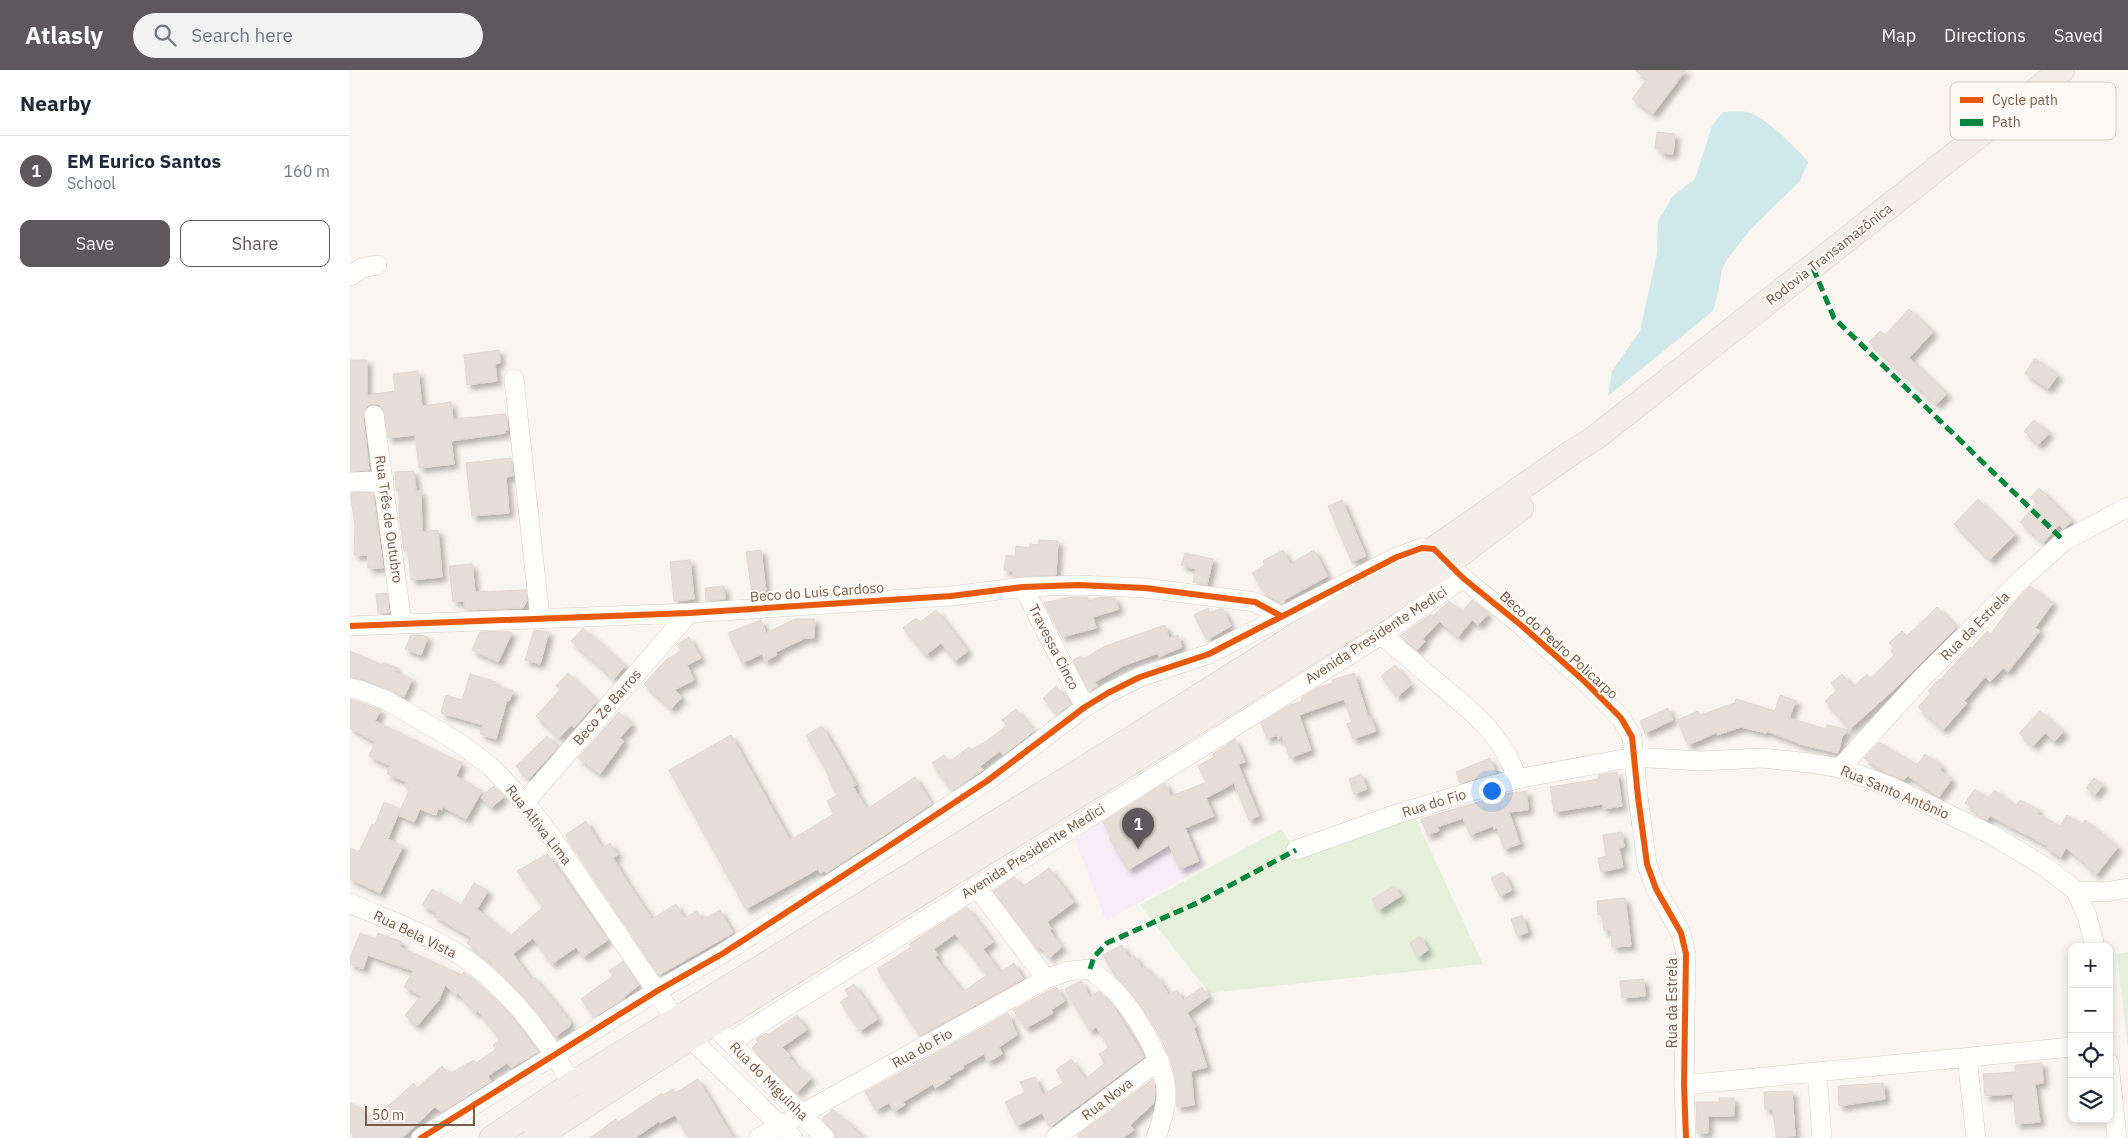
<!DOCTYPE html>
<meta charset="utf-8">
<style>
body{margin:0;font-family:"IBM Plex Sans",sans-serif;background:#f2f2f3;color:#1f2937}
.controls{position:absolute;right:15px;bottom:15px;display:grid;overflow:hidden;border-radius:10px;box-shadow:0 2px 8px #0003}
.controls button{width:45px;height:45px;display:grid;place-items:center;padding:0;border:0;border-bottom:1px solid #e0e1e3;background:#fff;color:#1f2937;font:25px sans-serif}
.scale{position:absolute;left:15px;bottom:12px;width:110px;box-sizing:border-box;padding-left:5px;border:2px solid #7a5c4d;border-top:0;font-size:14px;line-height:18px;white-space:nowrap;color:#7a5c4d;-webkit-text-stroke:4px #fffaf3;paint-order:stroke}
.you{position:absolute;left:1141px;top:720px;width:18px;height:18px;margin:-12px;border:4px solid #fff;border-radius:50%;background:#1a73e8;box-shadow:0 0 0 8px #1a73e833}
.badge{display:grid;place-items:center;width:32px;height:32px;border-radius:50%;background:#5c585b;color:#fff;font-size:16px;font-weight:700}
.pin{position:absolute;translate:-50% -41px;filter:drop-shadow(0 1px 2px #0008)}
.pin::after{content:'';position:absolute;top:26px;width:18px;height:15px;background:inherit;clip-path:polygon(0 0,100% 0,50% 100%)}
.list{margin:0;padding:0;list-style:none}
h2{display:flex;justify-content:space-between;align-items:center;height:65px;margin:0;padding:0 20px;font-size:21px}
h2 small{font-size:16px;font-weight:400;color:#747a83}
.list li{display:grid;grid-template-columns:32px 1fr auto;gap:15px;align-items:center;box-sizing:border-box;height:70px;padding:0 20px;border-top:1px solid #e0e1e3}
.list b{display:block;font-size:19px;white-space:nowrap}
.list p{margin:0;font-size:16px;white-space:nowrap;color:#747a83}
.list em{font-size:16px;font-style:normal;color:#747a83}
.actions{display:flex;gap:10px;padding:15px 20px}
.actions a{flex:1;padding:11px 0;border:1px solid #5c585b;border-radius:10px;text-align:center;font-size:18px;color:#5c585b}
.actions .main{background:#5c585b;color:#fff}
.icon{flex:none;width:28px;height:28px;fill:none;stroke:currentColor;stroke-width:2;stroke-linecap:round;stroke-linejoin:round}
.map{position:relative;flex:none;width:1778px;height:1068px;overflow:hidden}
header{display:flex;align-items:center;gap:30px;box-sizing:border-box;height:70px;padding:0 25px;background:#5c585b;color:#fff}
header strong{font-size:24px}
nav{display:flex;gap:28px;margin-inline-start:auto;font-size:18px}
.search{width:350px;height:45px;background:#f2f2f3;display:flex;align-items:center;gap:12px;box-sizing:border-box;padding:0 18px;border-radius:28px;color:#747a83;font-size:19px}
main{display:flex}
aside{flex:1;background:#fff}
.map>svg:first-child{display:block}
.education{fill:#f6eef6}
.green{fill:#e7f0db}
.water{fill:#d0e8ea}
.building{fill:#e6ded7;stroke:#e2d8d2;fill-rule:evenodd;filter:url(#shadow)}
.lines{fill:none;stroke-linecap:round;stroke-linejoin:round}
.minor-casing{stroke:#d7d1cb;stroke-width:20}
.major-casing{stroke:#dad1cc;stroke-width:26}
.minor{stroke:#fefefd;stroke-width:19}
.major{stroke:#f3eee8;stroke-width:25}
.quiet{stroke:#00873e;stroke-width:5;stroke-dasharray:10 5;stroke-linecap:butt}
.cycleway-casing{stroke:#fffaf3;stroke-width:9}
.cycleway{stroke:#e8590c;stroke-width:6}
.labels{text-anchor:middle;stroke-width:4;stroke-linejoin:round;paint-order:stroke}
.street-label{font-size:14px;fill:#7a5c4d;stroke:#fffaf3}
.key{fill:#fffaf3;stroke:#d7cbc1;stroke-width:1}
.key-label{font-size:14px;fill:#7a5c4d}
</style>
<header>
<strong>Atlasly</strong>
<div class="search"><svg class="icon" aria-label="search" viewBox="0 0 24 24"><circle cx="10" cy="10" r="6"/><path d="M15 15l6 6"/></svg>Search here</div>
<nav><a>Map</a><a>Directions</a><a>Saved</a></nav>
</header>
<main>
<aside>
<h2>Nearby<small></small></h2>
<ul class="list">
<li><span class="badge">1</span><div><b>EM Eurico Santos</b><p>School</p></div><em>160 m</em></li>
</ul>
<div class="actions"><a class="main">Save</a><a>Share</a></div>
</aside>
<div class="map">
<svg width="1778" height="1068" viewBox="0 0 1778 1068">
<defs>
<filter id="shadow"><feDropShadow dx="4.5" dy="4.5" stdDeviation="2.5" flood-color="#0004"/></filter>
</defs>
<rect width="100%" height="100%" fill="#f9f5f0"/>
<!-- education -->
<path class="education" d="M816 704 855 796 756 851 722 762Z"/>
<!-- green -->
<path class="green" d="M1065 747 1133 894 859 923 790 835 931 759 946 780Z
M1778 882V979L1767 884Z"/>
<!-- water -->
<path class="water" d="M1373 42C1381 42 1389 41 1397 42 1412 44 1449 80 1458 92L1450 111 1400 160 1378 188 1372 199 1369 219 1363 241 1258 326 1262 301 1290 261 1307 184 1308 151 1323 126 1345 109 1362 56Z"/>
<!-- building -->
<path class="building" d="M1285 0H1336L1303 44 1282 29 1297 9Z
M1307 62 1325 64 1323 84 1310 83 1311 79 1305 78Z
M1559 239 1583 262 1559 288 1597 324 1586 335 1519 272 1530 261 1535 265Z
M149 280 150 293 145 294 147 311 117 315 114 285Z
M1685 288 1708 305 1698 319 1675 303Z
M0 290H17V325L45 321 43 304 68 301 72 336 101 332 103 349 156 344 158 360H155L156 363 101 371 104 394 69 398 65 365 38 368 33 339 28 334H22L17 336 13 346 19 400 0 401Z
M1684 350 1699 363 1688 375 1674 361Z
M161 388 163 406 156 407 159 443 122 446 116 393Z
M64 401 66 421H71L72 462 88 460 92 507 61 510 58 481H54L49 443V420L46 421 45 402Z
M1689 418 1722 451 1713 459 1709 455 1693 473 1670 452 1687 433 1681 427Z
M20 422 23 423 33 498H18V485H4L5 454 0 423Z
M1628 429 1665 465 1640 490 1604 454Z
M992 430 1016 486 1002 492 978 436Z
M689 470 708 471 706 505 663 507V501L654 500 656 485 665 486 666 476 680 478V474L688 475Z
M411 480 416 521 402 523 396 482Z
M933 480 940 494 964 480 978 506 934 530 935 532 932 534 915 524 902 503 915 495 913 491Z
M835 483 863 489 857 515 843 512 846 499 831 495Z
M340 490 344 529 324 531 320 492Z
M122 494 125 522 176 520 177 530 173 538 115 540 114 531 103 532 99 496Z
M374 516 375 529 356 531 355 518Z
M1680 516 1703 533 1685 558 1690 561 1658 602 1653 598 1640 612 1635 607 1614 631 1617 633 1593 660 1568 637 1581 623 1578 621 1589 609 1590 610 1620 577 1622 578 1637 561 1641 564 1660 537Z
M37 523 39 543 28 544 26 524Z
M720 527H737L738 531 751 527 765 528 769 539 743 547 746 558 712 567 694 533Z
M1122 530 1138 544 1128 555 1122 550 1108 567 1083 546 1099 531 1112 542Z
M1587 537 1607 557 1550 614 1500 659 1475 631 1487 620 1481 613 1492 604 1503 617 1517 604 1521 608 1544 585 1541 581 1544 578 1539 573 1552 561 1557 566Z
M858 538 860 543 869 539H873L881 556 857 570 844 545Z
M586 540 618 581 605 591 591 573 576 585 553 558 566 548 570 552Z
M1081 544 1089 552 1073 569 1075 572 1067 580 1050 566Z
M445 549H465L464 568H455L426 582 427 585 415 591 412 584 392 593 378 563 411 550 416 563Z
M815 555 819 568 828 565 832 577 809 587 808 583 773 596 745 612 748 616 739 621 723 590 731 586 733 589 755 576Z
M233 558 275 596 264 609 221 571Z
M184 560 199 562 190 594 175 590Z
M157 561 162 563 148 592 122 580 130 562Z
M61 565H71L78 567 71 585 55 579Z
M339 567 351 588 337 595 344 610 324 620 332 627 321 639 294 614 317 589 331 581 327 574Z
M0 581 32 595 33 592 47 598 45 602 62 609 54 627 14 610 0 607Z
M1045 595 1061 615 1047 627 1031 606Z
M218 603 247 631 224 658 221 655 209 668 186 646 210 620 206 616Z
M1004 603 1018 647 1020 646 1026 661 1003 669 997 654 1002 652 994 629 949 645 961 680 940 688 932 667 928 669 927 665 917 669 911 653 940 635 952 631 951 628 969 617 983 613 982 610Z
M120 604 146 612 145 615 163 621 159 631 157 630 146 669 130 664 133 655 91 643 96 625 112 630Z
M706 616 721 634 707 644 693 628Z
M1430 625 1446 631 1439 648 1476 659 1477 655 1499 660 1492 667 1488 683 1453 675 1416 661V663L1391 657 1367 665 1366 663 1338 675 1327 650 1348 641 1350 645 1385 633 1386 629 1425 641Z
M0 629 31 640 25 651 112 693 106 706 132 721 116 749 93 737 92 740 88 738 86 745 70 739 64 752 48 745 60 718 54 716 56 712 37 704 40 696 19 686 25 672 0 658Z
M1318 638 1323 650 1295 663 1290 651Z
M666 639 684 661 653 685 650 681 630 696 633 700 602 721 582 693 594 685 599 692 619 677 621 680 638 670 657 655 652 650Z
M1690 641 1714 662 1704 672 1695 663 1683 676 1669 663Z
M269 642 282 654 270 668 274 671 250 704 228 688Z
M472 656 506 715 503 717 517 739 565 707 582 734 476 803 474 801 470 803 468 799 396 839 319 700 381 665 440 770 484 744 477 731 487 725 478 708 480 707 456 665Z
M197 666 208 677 178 710 166 696Z
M885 669 895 692 888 694 909 746 899 750 884 713 856 728 864 746 835 758 849 791 830 799 819 775 778 800 759 768 761 767 753 752 815 713 821 726 857 712 848 696 864 687 863 684Z
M1529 672 1567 695 1575 684 1592 696 1590 700 1602 709 1589 727 1558 706 1554 710 1536 703 1514 688Z
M1140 688 1146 703 1110 713 1106 702Z
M1267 702 1272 736 1253 739V734L1204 742 1200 717 1249 709 1248 705Z
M1011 704 1017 719 1004 724 999 709Z
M1744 708 1753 715 1745 725 1736 718Z
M144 716 154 727 141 738 131 727Z
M1625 719 1638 728 1645 720 1666 736 1670 730 1689 740 1687 744 1710 756 1717 745 1732 754 1735 750 1768 777 1746 805 1736 796 1737 795 1716 778 1711 787 1697 779 1698 776 1640 746 1637 750 1627 746 1626 744 1627 743 1615 733Z
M1177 721 1178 740 1159 742 1170 774 1154 779 1147 758 1144 759 1143 756 1120 765 1113 748 1087 757 1089 761 1077 765 1071 749 1155 724Z
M34 732 50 739 38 769 53 776 30 823 0 809V778L9 782 22 754 25 755Z
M236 751 252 778 260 773 268 785 263 788 276 810 302 849 326 834 334 848 347 841 352 850 370 840 383 863 309 905 215 765Z
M1272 762 1274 777 1269 778 1273 797 1251 802 1248 788 1256 786 1253 765Z
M197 784 258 870 233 887 226 877 202 894 183 868 163 884 181 909 184 907 220 951V956L205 967 186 940 139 889 138 890 117 873 122 868 84 846 86 843 72 835 82 819 111 835 124 813 138 821 127 839 160 866 193 837 167 801Z
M699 798 724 832 697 852 702 859 700 861 712 877 699 888 689 876 687 878 643 821 664 807 672 817Z
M1153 802 1162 820 1150 826 1141 808Z
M1044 816 1051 826 1029 840 1022 829Z
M1275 828 1281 876 1262 877 1261 860 1254 861 1252 845H1248L1247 831Z
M617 837 643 872 633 879 650 902 664 893 673 909 570 966 527 899 561 877 559 874ZM605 864 637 905 613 922 585 887 588 885 584 879Z
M1172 845 1178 862 1167 866 1161 849Z
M10 863 26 869 28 863 52 872 50 877 112 905 114 902 156 940 188 982 161 998 157 993 138 1006 141 1011 92 1042 85 1037 52 1068H5L0 1062V1032L24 1049 64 1013 67 1018 92 996 99 1004 124 990 126 993 146 979 143 975 150 969 128 941 125 943 108 923 106 925 95 915 89 930 67 956 55 945 71 926 54 917 63 901 18 885 13 899 0 894V888Z
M1070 866 1078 880 1068 887 1060 873Z
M772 875 779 888 784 885 792 898 795 896 803 907 806 905 819 925 827 920 833 930 852 917 859 927 837 943 846 957 844 958 857 997 841 1001 844 1035 827 1037 825 1005 820 988 809 964 789 933 764 904 753 885Z
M273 891 289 915 274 927 275 928 244 947 231 929 263 906 259 901Z
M1294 909 1295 926 1272 928 1270 911Z
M731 911 740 927 749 921 763 936 794 987 700 1057 692 1043 667 1056 655 1032 675 1022 670 1012 685 1007 693 1025 714 1012 706 1000 721 989 735 1009 755 993 749 984 759 977 746 957 740 961 715 919Z
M504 914 528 949 510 961 490 932 499 926 495 920Z
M706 917 715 931 701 940 703 943 676 958 663 940Z
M658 943 667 965 649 977 652 984 638 992 634 984 613 996 614 998 599 1006 601 1008 585 1018 583 1014 553 1032 555 1035 544 1041 539 1033 526 1040 515 1022Z
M447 945 457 960 432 977 441 986 439 988 461 1008 447 1023 402 978 408 972 406 969 416 963 418 965Z
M1692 993 1693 1013 1685 1014 1690 1052 1666 1054 1663 1024 1635 1026 1633 1004 1665 1002V995Z
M348 1009 383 1068H339L325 1045 310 1053 309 1051 285 1068H240L266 1049 268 1052 312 1023 313 1025 323 1019 325 1023Z
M803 1009 805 1020 804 1033 780 1055 784 1060 773 1068H729L727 1065Z
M1533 1013 1535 1029 1489 1036 1488 1016Z
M1442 1021 1445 1066 1426 1068 1423 1039 1415 1040 1414 1022Z
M1369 1028H1384V1046H1358V1063H1347L1346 1032H1369Z
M483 1039 493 1050 495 1049 514 1068H486L483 1060 472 1049Z"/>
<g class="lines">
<defs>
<path id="minor" d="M0 206 12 198 27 195
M164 309 190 548
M24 345 52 553
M0 412 34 410
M673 517 735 637
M0 556 339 543 601 526 673 517 728 515 795 518 905 532 931 546
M1031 565C1051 581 1071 598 1090 615 1123 642 1154 667 1167 709
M0 618 10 620 38 631 109 673 140 696 175 732 201 766 326 950
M1490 698 1573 607 1675 506 1714 471 1778 437
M175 732 339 543
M946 780 1047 744 1136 717 1167 709 1284 687 1350 691 1412 688 1460 693 1490 698 1542 717 1642 765 1697 798 1726 821 1737 846 1745 877
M626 816 696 909
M1726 821 1756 822 1778 818
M0 833C40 851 85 866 120 892 162 924 196 968 222 1014
M372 964 475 1068
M340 968 443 1068
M380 972 1031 565 1113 508
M1617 987 1626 1068
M1759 993 1767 1068
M1467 1002 1472 1068
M1334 1015 1722 977
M71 1068 307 921 372 884 545 772 637 711 735 637 758 623 790 607 859 584 1047 487 1072 478 1084 479 1113 508 1172 556 1232 609 1271 648 1282 667 1288 727 1297 794 1306 819 1331 863 1336 884 1334 1015 1336 1068
M408 1068 696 909 718 901 740 899C748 906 756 912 763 919 785 941 813 989 816 1019 817 1035 811 1053 806 1068
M705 1068 809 990"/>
<path id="major" d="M142 1068 222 1014 727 703 1084 479 1224 381 1245 368 1712 0
M185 1068 406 925 1028 539 1097 494 1171 438"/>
</defs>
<!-- minor casing -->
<use href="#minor" class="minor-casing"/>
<!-- major casing -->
<use href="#major" class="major-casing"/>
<!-- minor -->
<use href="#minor" class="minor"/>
<!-- major -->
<use href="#major" class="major"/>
<!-- quiet -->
<path class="quiet" d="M1463 198 1484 248 1714 471
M740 899 744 887 757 873 847 833 946 780"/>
<defs>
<path id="cycleway" d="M0 556 339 543 601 526 673 517 728 515 795 518 905 532 931 546
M71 1068 307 921 372 884 545 772 637 711 735 637 758 623 790 607 859 584 1047 487 1072 478 1084 479 1113 508 1172 556 1232 609 1271 648 1282 667 1288 727 1297 794 1306 819 1331 863 1336 884 1334 1015 1336 1068"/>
</defs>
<!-- cycleway casing -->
<use href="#cycleway" class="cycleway-casing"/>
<!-- cycleway -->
<use href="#cycleway" class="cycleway"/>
</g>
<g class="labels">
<!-- street labels -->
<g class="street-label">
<text transform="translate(1479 184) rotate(-38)" y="5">Rodovia Transamazônica</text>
<text transform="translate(39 449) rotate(82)" y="5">Rua Três de Outubro</text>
<text transform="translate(467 522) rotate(-4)" y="5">Beco do Luis Cardoso</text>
<text transform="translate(1625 556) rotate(-45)" y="5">Rua da Estrela</text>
<text transform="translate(1026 565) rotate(-33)" y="5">Avenida Presidente Medici</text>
<text transform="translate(1209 575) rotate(42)" y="5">Beco do Pedro Policarpo</text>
<text transform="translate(704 577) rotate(63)" y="5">Travessa Cinco</text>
<text transform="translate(257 637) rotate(-49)" y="5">Beco Ze Barros</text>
<text transform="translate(1545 722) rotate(23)" y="5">Rua Santo Antônio</text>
<text transform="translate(1084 733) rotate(-17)" y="5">Rua do Fio</text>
<text transform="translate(189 755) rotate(52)" y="5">Rua Altiva Lima</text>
<text transform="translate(683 781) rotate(-32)" y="5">Avenida Presidente Medici</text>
<text transform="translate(65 864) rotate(26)" y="5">Rua Bela Vista</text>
<text transform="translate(1322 933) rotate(-90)" y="5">Rua da Estrela</text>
<text transform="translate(572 978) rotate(-29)" y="5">Rua do Fio</text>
<text transform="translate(419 1011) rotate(45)" y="5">Rua do Miguinha</text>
<text transform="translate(757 1029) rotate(-37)" y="5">Rua Nova</text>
</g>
</g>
<!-- legend -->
<rect x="1600" y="12" width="166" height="58" rx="8" class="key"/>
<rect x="1610" y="27" width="23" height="6" fill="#e8590c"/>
<rect x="1610" y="49" width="23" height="7" fill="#00873e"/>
<g class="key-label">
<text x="1642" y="35">Cycle path</text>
<text x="1642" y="57">Path</text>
</g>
</svg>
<div class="controls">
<button>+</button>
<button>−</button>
<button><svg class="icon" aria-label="locate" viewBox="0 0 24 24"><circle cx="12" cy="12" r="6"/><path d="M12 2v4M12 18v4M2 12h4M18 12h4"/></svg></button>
<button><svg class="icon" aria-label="layers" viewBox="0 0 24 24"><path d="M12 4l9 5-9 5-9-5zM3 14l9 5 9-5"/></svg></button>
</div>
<div class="scale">50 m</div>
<div class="you"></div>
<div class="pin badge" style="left:788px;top:779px">1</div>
</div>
</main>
